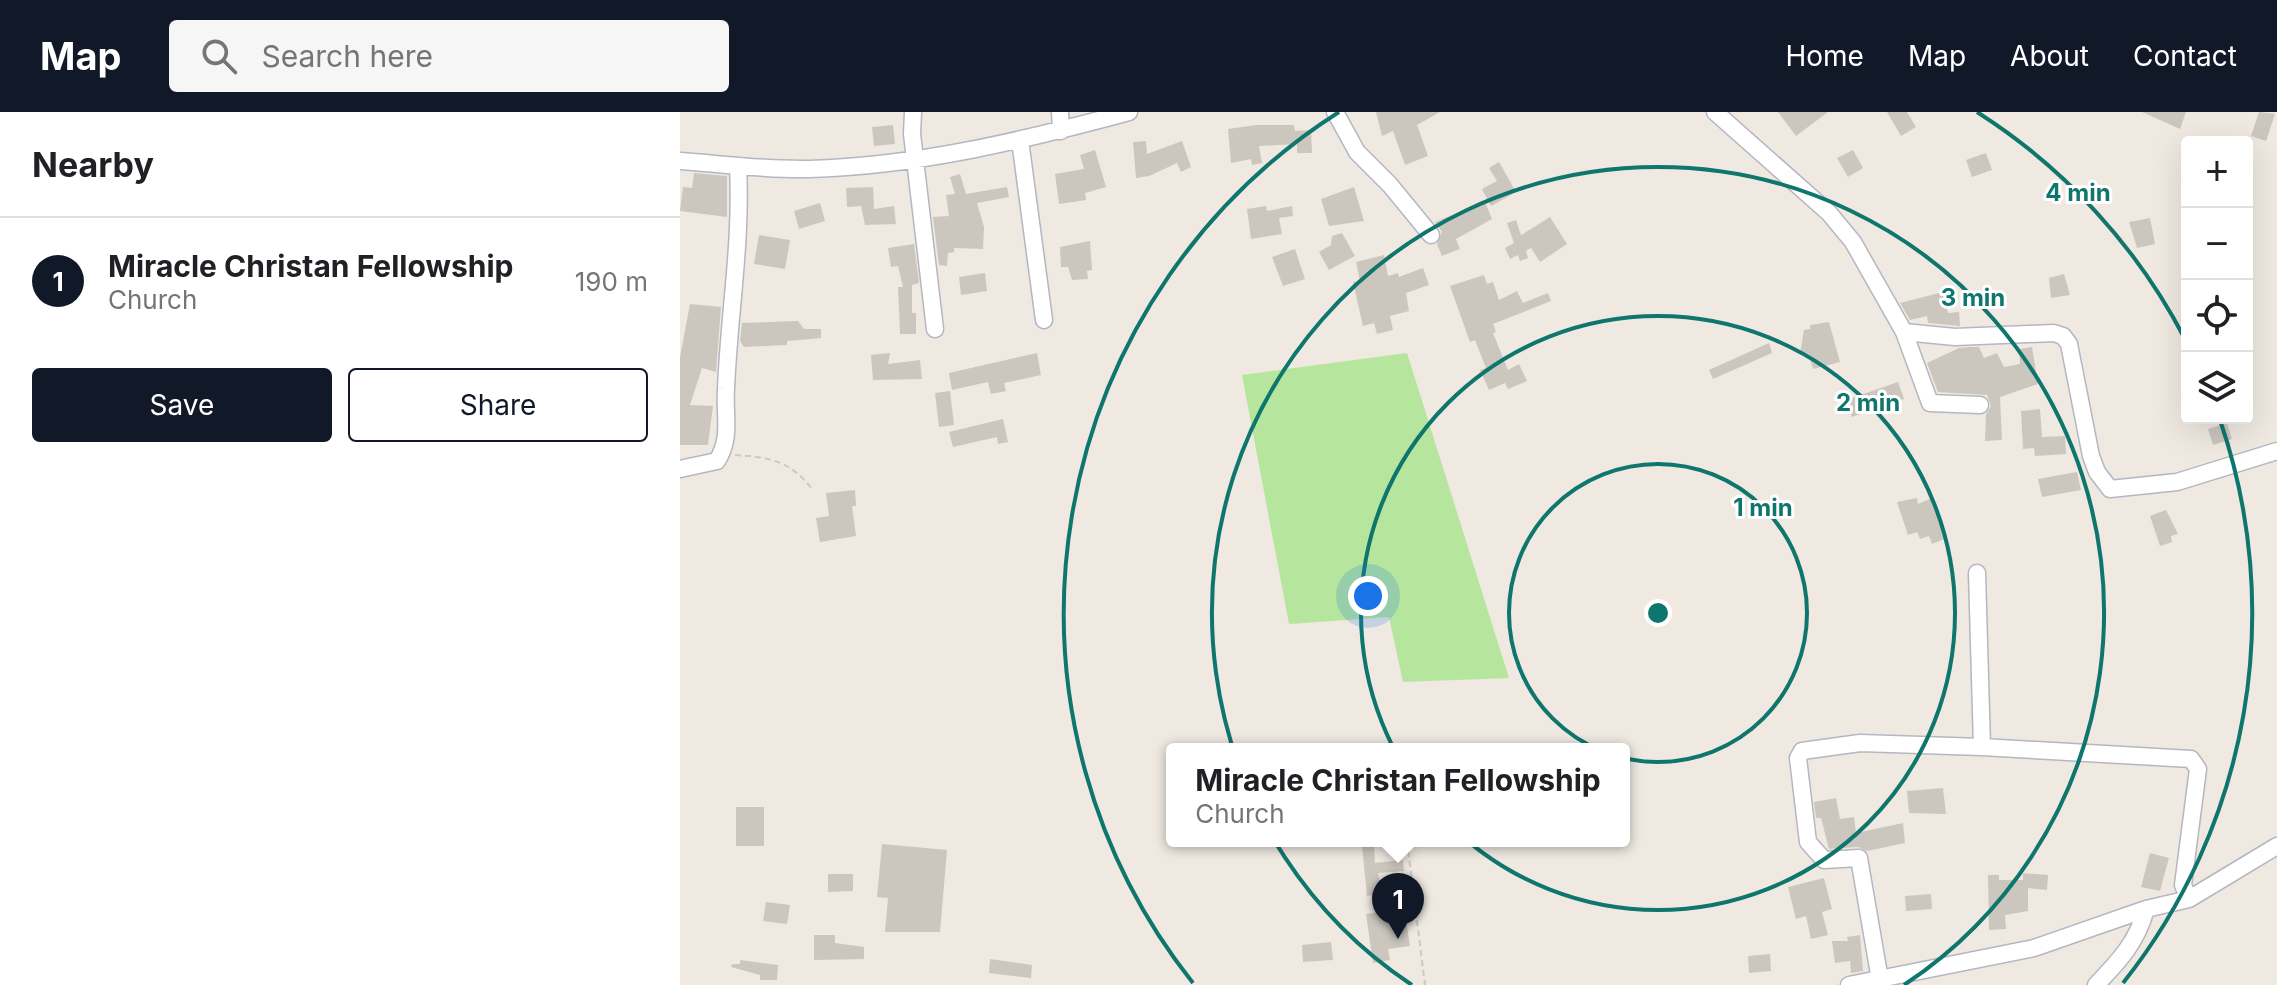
<!DOCTYPE html>
<meta charset="utf-8">
<style>
body{margin:0;font-family:Inter,sans-serif;background:#f6f6f6;color:#202124}
.controls{position:absolute;right:24px;top:24px;display:grid;overflow:hidden;border-radius:8px;box-shadow:0 8px 32px #0002}
.controls button{width:72px;height:72px;display:grid;place-items:center;padding:0;border:0;border-bottom:2px solid #e0e0e0;background:#fff;color:#202124;font:40px sans-serif}
.you{position:absolute;left:688px;top:484px;width:28px;height:28px;margin:-20px;border:6px solid #fff;border-radius:50%;background:#1a73e8;box-shadow:0 0 0 12px #1a73e833}
.badge{display:grid;place-items:center;width:52px;height:52px;border-radius:50%;background:#111827;color:#fff;font-size:26px;font-weight:700}
.pin{position:absolute;translate:-50% -66px;filter:drop-shadow(0 2px 4px #0008)}
.pin::after{content:'';position:absolute;top:42px;width:28px;height:24px;background:inherit;clip-path:polygon(0 0,100% 0,50% 100%)}
.popup{position:absolute;left:486px;top:631px;width:464px;height:104px;box-sizing:border-box;display:grid;place-content:center;border-radius:8px;background:#fff;filter:drop-shadow(0 2px 6px #0005);font-size:26px;white-space:nowrap;color:#757577}
.popup b{font-size:30px;color:#202124}
.popup::after{content:'';position:absolute;left:50%;top:100%;margin-left:-16px;border:16px solid transparent;border-top-color:#fff}
.list{margin:0;padding:0;list-style:none}
h2{display:flex;justify-content:space-between;align-items:center;height:104px;margin:0;padding:0 32px;font-size:34px}
h2 small{font-size:26px;font-weight:400;color:#757577}
.list li{display:grid;grid-template-columns:52px 1fr auto;gap:24px;align-items:center;box-sizing:border-box;height:128px;padding:0 32px;border-top:2px solid #e0e0e0}
.list b{display:block;font-size:30px;white-space:nowrap}
.list p{margin:0;font-size:26px;white-space:nowrap;color:#757577}
.list em{font-size:26px;font-style:normal;color:#757577}
.actions{display:flex;gap:16px;padding:24px 32px}
.actions a{flex:1;padding:18px 0;border:2px solid #111827;border-radius:8px;text-align:center;font-size:28px;color:#111827}
.actions .main{background:#111827;color:#fff}
.icon{flex:none;width:44px;height:44px;fill:none;stroke:currentColor;stroke-width:2;stroke-linecap:round;stroke-linejoin:round}
.map{position:relative;flex:none;width:1597px;height:873px;overflow:hidden}
header{display:flex;align-items:center;gap:48px;box-sizing:border-box;height:112px;padding:0 40px;background:#111827;color:#fff}
header strong{font-size:38px}
nav{display:flex;gap:44px;margin-inline-start:auto;font-size:28px}
.search{width:560px;height:72px;background:#f6f6f6;display:flex;align-items:center;gap:20px;box-sizing:border-box;padding:0 28px;border-radius:8px;color:#757577;font-size:30px}
main{display:flex}
aside{flex:1;background:#fff}
.map>svg:first-child{display:block}
.green{fill:#b6e59e}
.building{fill:#cbc7bf}
.lines{fill:none;stroke-linecap:round;stroke-linejoin:round}
.minor-casing{stroke:#b4b7c1;stroke-width:19}
.path{stroke:#c9c9c9;stroke-width:2;stroke-dasharray:6 4;stroke-linecap:butt}
.minor{stroke:#fff;stroke-width:16}
.ring{fill:none;stroke:#0f766e;stroke-width:4}
.centre{fill:#0f766e;stroke:#fff;stroke-width:4}
.ring-label{font-size:24px;text-anchor:middle;font-weight:bold;fill:#0f766e;stroke:#fff;stroke-width:6;stroke-linejoin:round;paint-order:stroke}
</style>
<header>
<strong>Map</strong>
<div class="search"><svg class="icon" aria-label="search" viewBox="0 0 24 24"><circle cx="10" cy="10" r="6"/><path d="M15 15l6 6"/></svg>Search here</div>
<nav><a>Home</a><a>Map</a><a>About</a><a>Contact</a></nav>
</header>
<main>
<aside>
<h2>Nearby<small></small></h2>
<ul class="list">
<li><span class="badge">1</span><div><b>Miracle Christan Fellowship</b><p>Church</p></div><em>190 m</em></li>
</ul>
<div class="actions"><a class="main">Save</a><a>Share</a></div>
</aside>
<div class="map">
<svg width="1597" height="873" viewBox="0 0 1597 873">
<rect width="100%" height="100%" fill="#efe9e1"/>
<!-- green -->
<path class="green" d="M727 241 829 566 723 570 709 505 609 512 562 263Z"/>
<!-- building -->
<path class="building" d="M696 0H760L737 13 748 44 725 53 713 19 702 24Z
M1098 0H1148L1116 24Z
M1207 0H1227L1236 15 1221 24Z
M1462 0H1506L1500 17Z
M1579 0 1595 2 1586 29 1571 24Z
M213 13 215 32 194 34 192 15Z
M576 13H614L615 19 631 18 632 41H617V32L579 34 582 51 572 53 571 47 551 51 548 17Z
M466 29 467 42 502 29 511 55 501 60 497 51 469 64 456 66 453 30Z
M415 38 426 75 405 81 406 88 379 92 375 62 404 57 400 43Z
M1173 38 1183 56 1168 65 1157 46Z
M1306 41 1312 58 1292 65 1286 48Z
M819 50 836 80 811 94 802 77 817 69 809 56Z
M14 61 47 64V105L0 99 3 75 12 76Z
M280 62 286 82 327 75 329 85 297 91 304 115 303 137 274 136V140L268 141 267 154 259 153 253 105 269 104 266 83 275 82 270 65Z
M193 75 194 97 214 94 216 112 185 113 181 94 167 95 166 76Z
M674 75 684 109 649 114 641 87Z
M805 90 812 107 776 127 780 137 762 144 757 132 762 120 755 110Z
M140 91 145 109 119 117 114 99Z
M586 94 587 99 612 94 613 104 599 106 602 122 571 127 567 97Z
M870 105 887 132 860 150 851 136 846 139 848 146 840 149 838 143 830 147 825 136 834 131 827 111 836 108 841 123Z
M1470 106 1475 132 1457 136 1449 110Z
M662 121 675 144 649 158 639 140 651 133 652 124Z
M79 123 110 128 105 157 74 152Z
M410 129 412 158 407 159 408 167 392 168 388 155H381L380 135Z
M234 132 239 171 232 173V201H236V222H220L218 175H223L218 154 211 155 208 136Z
M615 137 625 167 603 174 592 145Z
M704 143 708 164 718 161 719 165 743 156 749 173 726 181 729 199 710 204 713 218 697 222 694 211 683 214 673 170 680 169 676 150Z
M305 161 307 179 281 183 279 165Z
M1384 162 1390 183 1371 186 1369 166Z
M804 163 807 172 813 170 819 188 837 179 843 191 868 181 871 189 813 212 816 220 813 221 828 258 839 252 847 269 828 277 825 271 809 278 800 258 806 256 795 228 790 230 770 174Z
M1263 180 1268 201 1279 200 1280 214 1248 211 1247 204 1230 208 1220 191Z
M10 192 41 195 36 260 22 256 10 293 33 294 28 333H0V245Z
M118 209 124 217H141V226L107 229V233L64 235 60 229 62 211Z
M1149 210 1160 250 1133 257 1129 243 1120 242 1124 218 1130 217V213Z
M1089 231 1092 241 1033 267 1029 258Z
M1289 235H1299L1304 246 1317 241 1324 255 1340 252 1339 237 1352 235 1358 272 1320 285 1322 328 1305 329 1306 302 1311 294 1307 283 1258 280 1247 251 1279 236Z
M210 241 208 252 240 248 242 267 193 268 191 243Z
M357 241 361 263 324 271 326 279 311 282 308 270 272 278 269 261Z
M1218 270 1224 287 1172 305 1166 288Z
M270 279 274 313 259 315 255 281Z
M1360 297 1362 325 1385 324 1386 342 1355 344 1354 336 1343 337 1341 299Z
M323 307 328 330 318 332 317 325 273 335 269 320Z
M1547 311 1552 327 1533 333 1528 317Z
M1397 360 1401 378 1362 385 1358 367Z
M175 378 176 394H172L176 424 140 430 136 406 149 404 146 381Z
M1237 386 1238 392 1252 386 1267 426 1252 432 1249 424 1240 427 1237 420 1228 423 1217 390Z
M1486 398 1498 422 1491 424 1492 430 1480 434 1470 404Z
M1263 676 1266 702 1229 701 1227 679Z
M1156 686 1160 707 1174 705 1176 721 1223 711 1225 731 1187 739 1178 735 1149 737 1141 706H1136L1134 690Z
M56 695H84V734H56Z
M202 732 267 738 260 820H205L208 786 197 785Z
M682 734H694L695 751 723 748 724 759 698 761 702 781 687 784Z
M1470 741 1489 746 1480 779 1461 775Z
M1343 761 1368 763 1367 778 1348 776V799L1325 803 1326 817 1309 818 1308 763H1319V768H1343Z
M148 762H173V779L148 780Z
M1144 766 1152 797 1142 800 1148 823 1131 827 1126 804 1116 807 1108 775Z
M1251 782 1252 797 1226 799 1225 784Z
M86 790 110 793 107 812 83 809Z
M724 796 730 834 708 837 710 848 693 851 686 802Z
M134 823H155V831L184 835V847L134 848Z
M1180 823 1183 859 1171 861 1170 849 1155 851 1152 829H1168L1167 825Z
M651 830 653 848 623 850 622 833Z
M1090 842 1091 859 1069 861 1068 844Z
M310 847 352 853 351 866 309 861Z
M60 848 98 853 97 868H80V863L51 855 52 852H60Z"/>
<g class="lines">
<defs>
<path id="minor" d="M233 0 232 22 255 217
M380 0 381 19
M655 0 677 40 710 73 751 123
M1035 0 1149 101 1173 130 1224 220 1275 225 1374 221 1383 224 1389 232 1411 344 1417 360 1430 377 1497 370 1597 339
M340 28 364 208
M0 49C42 52 86 58 129 57 238 54 345 28 449 0
M1224 220 1250 291 1300 293
M0 357 37 349C52 325 44 304 46 277 49 201 62 131 58 54
M1297 461 1302 635 1511 647 1518 657 1503 773 1509 787
M1200 868 1179 746 1144 748 1128 730 1118 646 1122 639 1180 631 1302 635
M1169 873 1354 836 1466 797
M1416 873C1440 848 1457 830 1466 797L1509 787 1597 734"/>
</defs>
<!-- minor casing -->
<use href="#minor" class="minor-casing"/>
<!-- path -->
<path class="path" d="M55 343C89 345 111 349 132 377
M727 729 745 873"/>
<!-- minor -->
<use href="#minor" class="minor"/>
</g>
<!-- distance rings -->
<g class="ring">
<circle cx="978" cy="501" r="149"/>
<circle cx="978" cy="501" r="297"/>
<path d="M732 873A446 446 0 1 1 1224 873"/>
<path d="M513 871A594 594 0 0 1 659 0M1297 0A594 594 0 0 1 1505 227M1540 308A594 594 0 0 1 1443 871"/>
</g>
<circle cx="978" cy="501" r="12" class="centre"/>
<g class="ring-label">
<text x="1398" y="89">4 min</text>
<text x="1293" y="194">3 min</text>
<text x="1188" y="299">2 min</text>
<text x="1083" y="404">1 min</text>
</g>
</svg>
<div class="controls">
<button>+</button>
<button>−</button>
<button><svg class="icon" aria-label="locate" viewBox="0 0 24 24"><circle cx="12" cy="12" r="6"/><path d="M12 2v4M12 18v4M2 12h4M18 12h4"/></svg></button>
<button><svg class="icon" aria-label="layers" viewBox="0 0 24 24"><path d="M12 4l9 5-9 5-9-5zM3 14l9 5 9-5"/></svg></button>
</div>
<div class="you"></div>
<div class="pin badge" style="left:718px;top:827px">1</div>
<div class="popup"><b>Miracle Christan Fellowship</b>Church</div>
</div>
</main>
